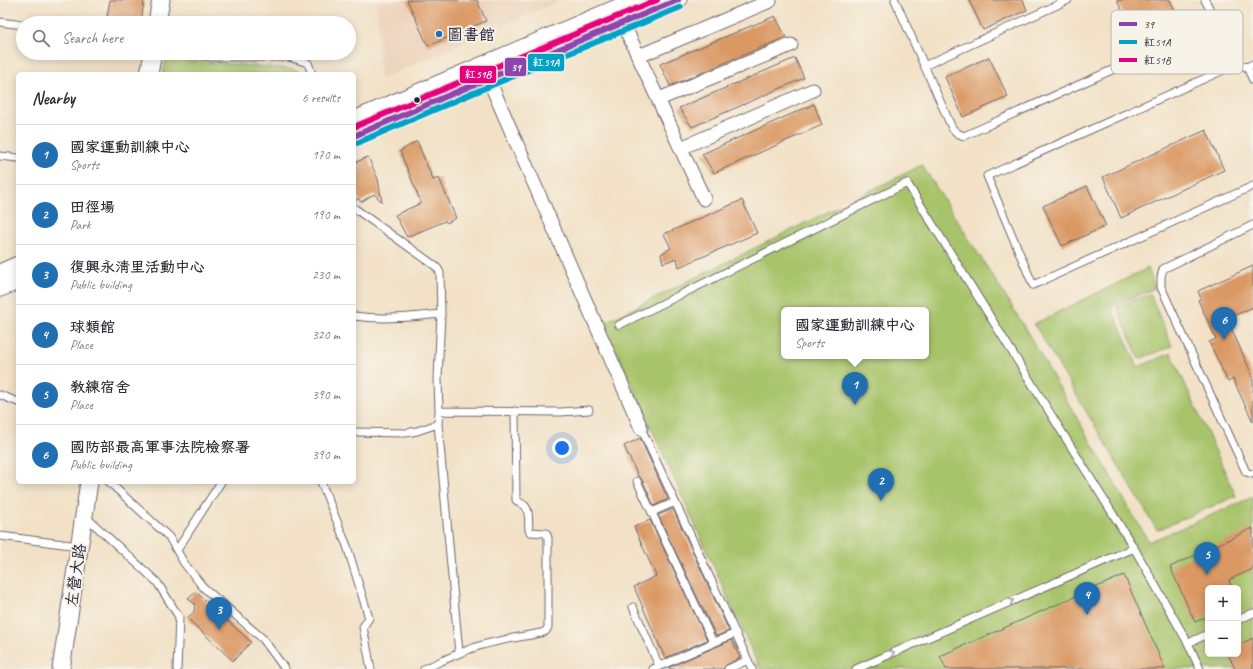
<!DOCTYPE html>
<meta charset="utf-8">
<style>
body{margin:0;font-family:Caveat,"LXGW WenKai TC",sans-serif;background:#f7f7f7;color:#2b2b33}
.controls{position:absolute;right:12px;bottom:12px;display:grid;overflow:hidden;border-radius:6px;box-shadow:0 2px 10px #0003}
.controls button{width:36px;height:36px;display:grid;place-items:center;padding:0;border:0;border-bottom:1px solid #e1e1e2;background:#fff;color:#2b2b33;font:20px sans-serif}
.you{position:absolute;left:562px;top:448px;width:14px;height:14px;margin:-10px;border:3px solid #fff;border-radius:50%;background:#1a73e8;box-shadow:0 0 0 6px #1a73e833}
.badge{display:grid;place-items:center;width:26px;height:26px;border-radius:50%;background:#1f6fb2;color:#fff;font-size:13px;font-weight:700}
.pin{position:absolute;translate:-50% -33px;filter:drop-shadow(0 1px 2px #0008)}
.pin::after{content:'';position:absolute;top:21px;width:14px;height:12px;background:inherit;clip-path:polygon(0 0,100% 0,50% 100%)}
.popup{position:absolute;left:781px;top:307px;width:148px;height:52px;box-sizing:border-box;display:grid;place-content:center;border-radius:6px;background:#fff;filter:drop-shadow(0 1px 3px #0005);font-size:13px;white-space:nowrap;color:#7c7c81}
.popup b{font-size:15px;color:#2b2b33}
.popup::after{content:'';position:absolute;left:50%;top:100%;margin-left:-8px;border:8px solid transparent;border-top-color:#fff}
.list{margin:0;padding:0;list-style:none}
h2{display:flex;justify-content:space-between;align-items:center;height:52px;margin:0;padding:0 16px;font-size:17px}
h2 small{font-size:13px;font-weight:400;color:#7c7c81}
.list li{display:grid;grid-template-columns:26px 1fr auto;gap:12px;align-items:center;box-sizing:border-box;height:60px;padding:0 16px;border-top:1px solid #e1e1e2}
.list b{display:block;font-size:15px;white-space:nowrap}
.list p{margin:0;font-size:13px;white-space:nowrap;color:#7c7c81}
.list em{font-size:13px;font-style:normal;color:#7c7c81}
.icon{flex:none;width:22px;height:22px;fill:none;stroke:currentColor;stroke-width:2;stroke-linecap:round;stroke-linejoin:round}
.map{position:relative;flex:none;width:1253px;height:669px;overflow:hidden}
.search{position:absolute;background:#fff;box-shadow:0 2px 10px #0003;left:16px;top:16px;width:340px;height:44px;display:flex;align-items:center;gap:10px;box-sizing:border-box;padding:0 14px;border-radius:22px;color:#7c7c81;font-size:15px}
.panel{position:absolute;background:#fff;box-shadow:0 2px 10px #0003;left:16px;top:72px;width:340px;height:412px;border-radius:6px}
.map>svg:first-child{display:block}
.built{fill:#ecd2b9}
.green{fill:#a8c46b;stroke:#657353;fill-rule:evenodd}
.building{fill:#da9863}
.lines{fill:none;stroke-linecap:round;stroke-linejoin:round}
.service-casing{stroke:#6b656c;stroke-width:9}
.minor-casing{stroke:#6b656c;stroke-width:15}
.tertiary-casing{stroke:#6b656c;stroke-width:19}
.service{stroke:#fff;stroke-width:7}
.minor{stroke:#fff;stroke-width:13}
.tertiary{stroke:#fff;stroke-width:17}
.bus-1-casing{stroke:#f7f3e8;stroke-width:9}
.bus-2-casing{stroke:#f7f3e8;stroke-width:9}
.bus-3-casing{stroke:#f7f3e8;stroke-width:9}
.bus-1{stroke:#8e44ad;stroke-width:6}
.bus-2{stroke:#02a2c7;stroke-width:6}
.bus-3{stroke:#e5007d;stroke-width:6}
.oneway{stroke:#9c9ca7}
.poi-dot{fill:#1f6fb2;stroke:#f7f3e8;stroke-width:1.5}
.bus-dot{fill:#22223b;stroke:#f7f3e8;stroke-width:1.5}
.labels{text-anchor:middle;stroke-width:4;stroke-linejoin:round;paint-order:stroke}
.poi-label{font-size:16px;fill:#22223b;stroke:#f7f3e8;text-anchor:start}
.street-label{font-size:16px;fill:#22223b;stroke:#f7f3e8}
.key{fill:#f7f3e8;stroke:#b7b4b4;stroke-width:1}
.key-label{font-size:11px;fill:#22223b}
.line-badge{stroke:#f7f3e8;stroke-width:1.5}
.badge-label{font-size:11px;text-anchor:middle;font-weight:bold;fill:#fff}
</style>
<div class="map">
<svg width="1253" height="669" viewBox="0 0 1253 669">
<rect width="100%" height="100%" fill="#f7f3e8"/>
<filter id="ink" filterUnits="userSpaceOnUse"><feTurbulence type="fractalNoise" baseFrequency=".025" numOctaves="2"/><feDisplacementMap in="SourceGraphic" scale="8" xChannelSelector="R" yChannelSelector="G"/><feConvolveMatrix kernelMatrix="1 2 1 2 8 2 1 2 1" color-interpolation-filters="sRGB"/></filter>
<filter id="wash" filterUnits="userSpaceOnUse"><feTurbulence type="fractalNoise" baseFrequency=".012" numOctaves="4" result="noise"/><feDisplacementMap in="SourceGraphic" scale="16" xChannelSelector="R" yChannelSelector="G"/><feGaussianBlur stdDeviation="0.9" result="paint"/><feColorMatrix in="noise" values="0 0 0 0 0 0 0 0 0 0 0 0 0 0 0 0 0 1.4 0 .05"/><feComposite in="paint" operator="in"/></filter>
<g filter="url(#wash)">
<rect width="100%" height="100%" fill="#f2e1c6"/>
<!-- built -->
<path class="built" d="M377 0H562L380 79Z"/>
<!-- green -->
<path class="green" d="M166 59 294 69 305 74H163Z
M922 165 1019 318 1149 542 1253 497V669H760L604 323ZM784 310H926V356H784ZM1208 588H1238V654H1208Z
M1148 268 1155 288 1111 307 1138 367 1171 353 1236 496 1157 530 1034 324Z
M1150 294 1172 346 1139 359 1117 307Z"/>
<g id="blocks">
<!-- building -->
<path class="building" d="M110 0H144L141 23H106Z
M407 0H477L486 21 428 46Z
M969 0H1023L1027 10 983 30Z
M1117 0H1170L1179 20 1135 40Z
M775 16 786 37 670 86 660 64Z
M989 57 1008 97 963 117 945 77Z
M795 58 804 78 692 127 679 108Z
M814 104 822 125 714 173 702 154Z
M1206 130 1224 170 1121 218 1103 177Z
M417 141 433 180 439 178 456 218 447 223 445 221 407 237 395 215 421 203 400 151Z
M368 157 378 179 382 202 374 194 361 202 358 198 354 203V163Z
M1087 186 1106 226 1062 246 1043 206Z
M742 200 757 233 679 267 677 258 663 263 661 254 671 248 664 234Z
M1253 266V307L1227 319 1253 377V422L1233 379 1228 382 1209 342 1216 339 1198 300 1201 299 1198 291Z
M640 438 668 499 654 506 642 479 638 476 624 446Z
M673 509 729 631 716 636 658 515Z
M650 520 707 640 665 658 634 587 656 576 634 527Z
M1253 528V569L1229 580 1232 588H1208V616L1195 622 1170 567Z
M1124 575 1165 669H946L940 656Z
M196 592 251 642 233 661 187 618 194 612 195 604 188 599Z
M1253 638V669H1235L1228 654H1238V645Z
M732 640 740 658 726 665 723 669H670L669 667Z"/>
</g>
</g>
<g filter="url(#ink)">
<use href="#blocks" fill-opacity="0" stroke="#6b656c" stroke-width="1"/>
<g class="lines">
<defs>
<path id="service" d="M895 0 952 128 957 133 964 136 1206 28C1218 20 1210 10 1205 0
M0 22 23 25
M191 53 211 57H289L308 63 312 74
M1253 64 1247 67 1237 64 987 176 1033 285 1253 186
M924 66 1068 0
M1247 67 1253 80
M0 156 18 158
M354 208 434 265 438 269 440 273 441 314 438 378 439 411 438 424 459 653
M1253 225 1163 269 1161 277V287L1246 472 1253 474
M354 316C383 320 413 317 441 314
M619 325 907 183 1134 548 1188 643 1200 669
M0 395 18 402
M439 411 561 412 589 410
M641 428 752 669
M354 432 406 433 417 431 438 424
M637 481 713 642
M109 482 169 537 184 563 203 587 263 639 285 669
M321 482 347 546 369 618 363 627 371 669
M652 512 675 502
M85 516 157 582 179 617 177 669
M0 536 79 546
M177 550 221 482
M633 607 659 666
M1238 620 1253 613
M1188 643 1208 634
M424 669C442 661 460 652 479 646 499 640 520 637 541 633L546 631 548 627V538L546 533 530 532 529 530C528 523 530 511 525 506 522 503 519 503 516 500L515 411
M653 669 736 633
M728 669 748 660
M856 669 1134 548"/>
<path id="minor" d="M623 23 704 199
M639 56 770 1
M485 71 641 428
M659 99 791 45
M681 148 813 90"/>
<path id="tertiary" d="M157 23 161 0
M149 74 153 53
M354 120 636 0
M354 136 489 78 678 0
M0 273 18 265
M0 288 18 281
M61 669 89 482"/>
</defs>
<!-- service casing -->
<use href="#service" class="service-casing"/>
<!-- minor casing -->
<use href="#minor" class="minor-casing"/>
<!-- tertiary casing -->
<use href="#tertiary" class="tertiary-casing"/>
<!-- service -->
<use href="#service" class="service"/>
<!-- minor -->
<use href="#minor" class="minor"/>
<!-- tertiary -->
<use href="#tertiary" class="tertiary"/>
<defs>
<path id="bus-1" d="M354 136 489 78 678 0"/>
<path id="bus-2" d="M357 143 492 85 681 7"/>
<path id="bus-3" d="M354 127 486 71 657 0"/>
</defs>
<!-- bus-1 casing -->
<use href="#bus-1" class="bus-1-casing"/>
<!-- bus-2 casing -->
<use href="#bus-2" class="bus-2-casing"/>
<!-- bus-3 casing -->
<use href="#bus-3" class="bus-3-casing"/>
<!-- bus-1 -->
<use href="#bus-1" class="bus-1"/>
<!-- bus-2 -->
<use href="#bus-2" class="bus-2"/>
<!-- bus-3 -->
<use href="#bus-3" class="bus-3"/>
</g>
<!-- one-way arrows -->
<defs><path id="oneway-chevron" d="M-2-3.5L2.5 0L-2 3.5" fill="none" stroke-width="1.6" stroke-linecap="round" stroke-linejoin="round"/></defs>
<g class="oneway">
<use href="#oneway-chevron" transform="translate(1011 601) rotate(-24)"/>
<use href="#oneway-chevron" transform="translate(892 653) rotate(-24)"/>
</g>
</g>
<!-- markers -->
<circle class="poi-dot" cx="439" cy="34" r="4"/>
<circle class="bus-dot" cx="417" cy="100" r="3.5"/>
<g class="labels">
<!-- poi labels -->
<g class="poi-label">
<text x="447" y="40">圖書館</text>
</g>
<!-- street labels -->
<g class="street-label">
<text transform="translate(75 575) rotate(-82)" y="6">左營大路</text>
</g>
</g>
<!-- legend -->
<rect x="1111" y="10" width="132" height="64" rx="6" class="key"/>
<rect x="1119" y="22" width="18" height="4" fill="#8e44ad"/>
<rect x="1119" y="40" width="18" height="4" fill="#02a2c7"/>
<rect x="1119" y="58" width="18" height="4" fill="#e5007d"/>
<g class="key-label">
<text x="1144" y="28">39</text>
<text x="1144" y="46">紅51A</text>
<text x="1144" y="64">紅51B</text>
</g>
<g class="line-badge">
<rect x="527" y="53" width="38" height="19" rx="4" fill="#02a2c7"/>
<rect x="504" y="57" width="23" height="20" rx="4" fill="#8e44ad"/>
<rect x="459" y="65" width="38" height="19" rx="4" fill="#e5007d"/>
</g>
<g class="badge-label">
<text x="546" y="66">紅51A</text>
<text x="516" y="71">39</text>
<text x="478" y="78">紅51B</text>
</g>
</svg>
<div class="controls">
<button>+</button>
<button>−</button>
</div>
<div class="you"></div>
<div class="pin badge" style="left:855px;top:405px">1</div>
<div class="popup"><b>國家運動訓練中心</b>Sports</div>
<div class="pin badge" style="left:881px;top:501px">2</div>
<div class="pin badge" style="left:219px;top:630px">3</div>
<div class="pin badge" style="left:1087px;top:615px">4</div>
<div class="pin badge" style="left:1207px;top:575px">5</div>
<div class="pin badge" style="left:1224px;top:340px">6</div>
<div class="search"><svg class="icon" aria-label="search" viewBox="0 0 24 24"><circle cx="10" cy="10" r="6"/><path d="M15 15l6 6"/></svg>Search here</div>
<section class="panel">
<h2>Nearby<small>6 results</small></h2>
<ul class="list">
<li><span class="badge">1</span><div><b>國家運動訓練中心</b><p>Sports</p></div><em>170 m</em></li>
<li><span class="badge">2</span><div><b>田徑場</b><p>Park</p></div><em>190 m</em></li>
<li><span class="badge">3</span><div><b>復興永清里活動中心</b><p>Public building</p></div><em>230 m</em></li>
<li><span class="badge">4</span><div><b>球類館</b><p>Place</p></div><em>320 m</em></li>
<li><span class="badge">5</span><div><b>教練宿舍</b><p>Place</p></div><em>390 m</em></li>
<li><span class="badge">6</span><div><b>國防部最高軍事法院檢察署</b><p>Public building</p></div><em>390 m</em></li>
</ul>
</section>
</div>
